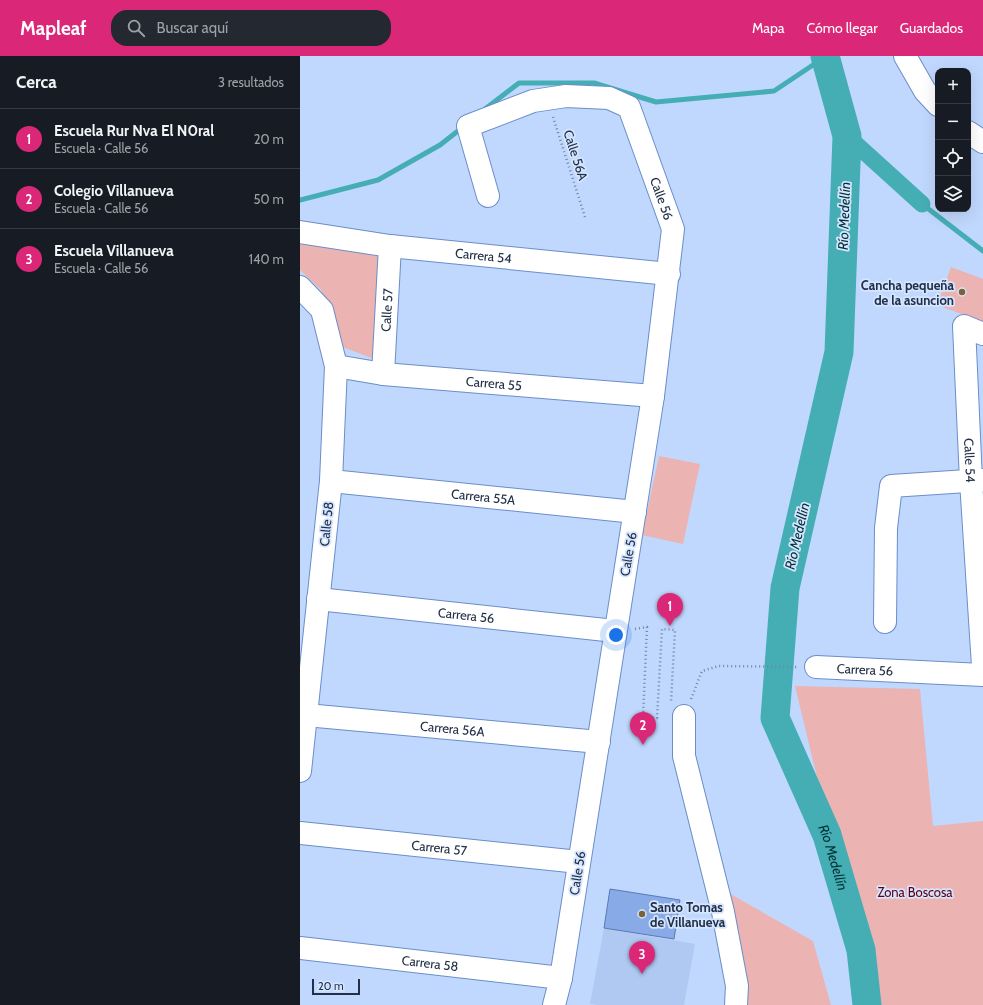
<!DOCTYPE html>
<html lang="es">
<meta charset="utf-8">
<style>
body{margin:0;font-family:Cabin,sans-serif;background:#242831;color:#f1f3f6}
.controls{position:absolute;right:12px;top:12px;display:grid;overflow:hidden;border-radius:8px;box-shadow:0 4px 16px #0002}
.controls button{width:36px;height:36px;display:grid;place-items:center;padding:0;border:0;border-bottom:1px solid #363941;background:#171b24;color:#f1f3f6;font:20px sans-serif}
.scale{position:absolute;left:12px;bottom:10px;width:48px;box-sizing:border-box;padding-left:4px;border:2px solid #223049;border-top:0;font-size:11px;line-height:14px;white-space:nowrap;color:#223049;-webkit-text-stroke:3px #d5e5ff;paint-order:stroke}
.you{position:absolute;left:316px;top:579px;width:14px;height:14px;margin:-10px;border:3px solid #fff;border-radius:50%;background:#1a73e8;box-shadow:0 0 0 6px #1a73e833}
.badge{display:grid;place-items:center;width:26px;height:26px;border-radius:50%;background:#db2777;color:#fff;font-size:13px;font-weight:700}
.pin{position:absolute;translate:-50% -33px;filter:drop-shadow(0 1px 2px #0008)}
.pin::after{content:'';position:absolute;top:21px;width:14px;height:12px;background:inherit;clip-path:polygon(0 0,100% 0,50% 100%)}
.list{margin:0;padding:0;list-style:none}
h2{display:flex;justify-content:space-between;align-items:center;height:52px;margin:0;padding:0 16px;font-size:17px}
h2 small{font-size:13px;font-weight:400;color:#9ea1a6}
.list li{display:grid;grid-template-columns:26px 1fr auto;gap:12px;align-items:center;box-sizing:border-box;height:60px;padding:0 16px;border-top:1px solid #363941}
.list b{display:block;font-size:15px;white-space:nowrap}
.list p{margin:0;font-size:13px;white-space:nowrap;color:#9ea1a6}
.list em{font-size:13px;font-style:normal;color:#9ea1a6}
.icon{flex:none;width:22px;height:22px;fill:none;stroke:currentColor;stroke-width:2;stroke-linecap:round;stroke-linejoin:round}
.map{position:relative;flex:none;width:683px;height:949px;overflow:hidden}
header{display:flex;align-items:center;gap:24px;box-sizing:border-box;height:56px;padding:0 20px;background:#db2777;color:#fff}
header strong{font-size:19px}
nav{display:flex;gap:22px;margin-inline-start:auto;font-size:14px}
.search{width:280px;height:36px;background:#242831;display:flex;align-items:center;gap:10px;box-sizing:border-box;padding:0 14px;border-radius:16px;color:#9ea1a6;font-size:15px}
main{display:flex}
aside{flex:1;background:#171b24}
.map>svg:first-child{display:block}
.built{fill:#b0c9f3}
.green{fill:#ebb3b1}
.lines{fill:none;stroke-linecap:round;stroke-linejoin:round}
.stream{stroke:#45aeb4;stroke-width:5}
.canal{stroke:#45aeb4;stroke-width:17}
.river{stroke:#45aeb4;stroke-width:29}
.building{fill:#88abe7;stroke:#5879b3}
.minor-casing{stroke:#6b8dc9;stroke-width:24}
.path{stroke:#7083a2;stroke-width:2.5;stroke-dasharray:1 3;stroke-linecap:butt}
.minor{stroke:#fff;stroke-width:22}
.poi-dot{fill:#7c6234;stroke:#d5e5ff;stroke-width:1.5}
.labels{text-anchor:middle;stroke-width:3.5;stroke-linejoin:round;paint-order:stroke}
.street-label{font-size:13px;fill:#223049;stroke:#d5e5ff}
.poi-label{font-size:13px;font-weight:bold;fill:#223049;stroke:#d5e5ff;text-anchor:end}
.park-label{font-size:13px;fill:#600012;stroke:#d5e5ff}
.water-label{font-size:14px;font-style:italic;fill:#003235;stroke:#d5e5ff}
</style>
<header>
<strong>Mapleaf</strong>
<div class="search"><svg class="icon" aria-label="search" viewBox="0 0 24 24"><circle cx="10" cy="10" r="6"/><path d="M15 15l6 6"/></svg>Buscar aquí</div>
<nav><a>Mapa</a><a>Cómo llegar</a><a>Guardados</a></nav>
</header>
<main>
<aside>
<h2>Cerca<small>3 resultados</small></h2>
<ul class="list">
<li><span class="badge">1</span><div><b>Escuela Rur Nva El N0ral</b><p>Escuela · Calle 56</p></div><em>20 m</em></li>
<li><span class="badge">2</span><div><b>Colegio Villanueva</b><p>Escuela · Calle 56</p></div><em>50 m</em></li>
<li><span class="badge">3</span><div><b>Escuela Villanueva</b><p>Escuela · Calle 56</p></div><em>140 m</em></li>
</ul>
</aside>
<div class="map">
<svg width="683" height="949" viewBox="0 0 683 949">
<rect width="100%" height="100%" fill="#c1d8fe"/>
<!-- built -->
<path class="built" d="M304 872 395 888 384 949H298L290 948Z"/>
<!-- green -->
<path class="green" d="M0 182 78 199 74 303 40 290 21 234 0 214Z
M651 211 683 223V266L637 249Z
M359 400 400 408 383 488 342 479Z
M495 630 620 633 633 770 683 765V949H572Z
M420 832 513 885 531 949H440Z"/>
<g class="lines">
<!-- stream -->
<path class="stream" d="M185 53 219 27H294L356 46 474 35 525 1
M0 144 78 124 140 89 163 71
M622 148 683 195"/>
<!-- canal -->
<path class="canal" d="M547 80 622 148"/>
<!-- river -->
<path class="river" id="s1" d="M525 0 547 80 539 296 485 532 475 662 527 779 561 894 567 949"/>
</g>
<!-- building -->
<path class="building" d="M310 833 380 844 374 883 304 872Z"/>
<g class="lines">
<defs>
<g id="minor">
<path d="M605 0 625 35 638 49"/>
<path d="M668 76 683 86"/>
<path id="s2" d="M188 140 168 70 233 45 266 40 309 42 329 51 373 173 353 340 261 922 254 949"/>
<path id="s3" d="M0 176 90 190 369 218"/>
<path d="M0 231 22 254 36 310 31 425 0 715"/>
<path id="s4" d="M683 278 664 270 671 425 683 610"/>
<path id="s5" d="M36 310 83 318 353 340"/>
<path id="s6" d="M83 318 90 190"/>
<path id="s7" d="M31 425 335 456"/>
<path id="s8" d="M18 543 315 575"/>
<path d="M585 566 586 472 591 430 683 424"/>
<path id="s9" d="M516 611 683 619"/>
<path id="s10" d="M6 659 299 686"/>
<path d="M384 660V700L423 856 437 930 436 949"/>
<path id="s11" d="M0 777 279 806"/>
<path id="s12" d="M0 892 261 922"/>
</g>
</defs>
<!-- minor casing -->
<use href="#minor" class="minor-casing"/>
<!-- path -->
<path class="path" d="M253 61 285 161
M335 573 347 571 343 661 357 662 362 573 375 574 371 646
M391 643 402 615 419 610 498 611"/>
<!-- minor -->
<use href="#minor" class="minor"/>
</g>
<!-- markers -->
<g class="poi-dot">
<circle cx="662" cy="236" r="4"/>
<circle cx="342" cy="858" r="4"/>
</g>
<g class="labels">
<!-- street labels -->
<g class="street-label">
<text transform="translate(276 99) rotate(72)" y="5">Calle 56A</text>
<text dy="5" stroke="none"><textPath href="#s2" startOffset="338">Calle 56</textPath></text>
<text dy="5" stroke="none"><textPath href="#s3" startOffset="185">Carrera 54</textPath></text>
<text dy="5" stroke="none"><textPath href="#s6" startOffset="64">Calle 57</textPath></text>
<text dy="5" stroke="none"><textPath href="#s5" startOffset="159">Carrera 55</textPath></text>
<text dy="5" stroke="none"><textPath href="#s4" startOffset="155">Calle 54</textPath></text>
<text dy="5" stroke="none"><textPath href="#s7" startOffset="153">Carrera 55A</textPath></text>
<text transform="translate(26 468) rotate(-84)" y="5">Calle 58</text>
<text transform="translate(328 498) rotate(-80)" y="5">Calle 56</text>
<text dy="5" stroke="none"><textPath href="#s8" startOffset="149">Carrera 56</textPath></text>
<text dy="5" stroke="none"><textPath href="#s9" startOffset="49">Carrera 56</textPath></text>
<text dy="5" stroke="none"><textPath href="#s10" startOffset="147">Carrera 56A</textPath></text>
<text dy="5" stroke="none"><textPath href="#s11" startOffset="140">Carrera 57</textPath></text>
<text transform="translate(277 817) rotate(-81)" y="5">Calle 56</text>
<text dy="5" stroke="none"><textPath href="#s12" startOffset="131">Carrera 58</textPath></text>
</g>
<!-- poi labels -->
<g class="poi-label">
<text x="654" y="234">Cancha pequeña<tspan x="654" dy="15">de la asuncion</tspan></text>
<text x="350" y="856" text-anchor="start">Santo Tomas<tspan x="350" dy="15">de Villanueva</tspan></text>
</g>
<!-- park labels -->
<g class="park-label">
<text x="615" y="841">Zona Boscosa</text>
</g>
<!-- water labels -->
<g class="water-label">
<text transform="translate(544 160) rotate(-88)" y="5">Río Medellín</text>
<text transform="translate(497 480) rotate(-77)" y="5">Río Medellín</text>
<text dy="5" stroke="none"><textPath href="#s1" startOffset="823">Río Medellín</textPath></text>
</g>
</g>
</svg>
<div class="controls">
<button>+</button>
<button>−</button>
<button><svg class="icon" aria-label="locate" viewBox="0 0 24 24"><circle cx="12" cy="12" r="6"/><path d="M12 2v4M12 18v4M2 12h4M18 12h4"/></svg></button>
<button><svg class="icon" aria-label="layers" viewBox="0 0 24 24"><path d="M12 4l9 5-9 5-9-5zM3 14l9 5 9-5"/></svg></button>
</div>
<div class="scale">20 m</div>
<div class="you"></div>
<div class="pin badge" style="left:370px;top:570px">1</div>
<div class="pin badge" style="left:343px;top:689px">2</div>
<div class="pin badge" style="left:342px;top:918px">3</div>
</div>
</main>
